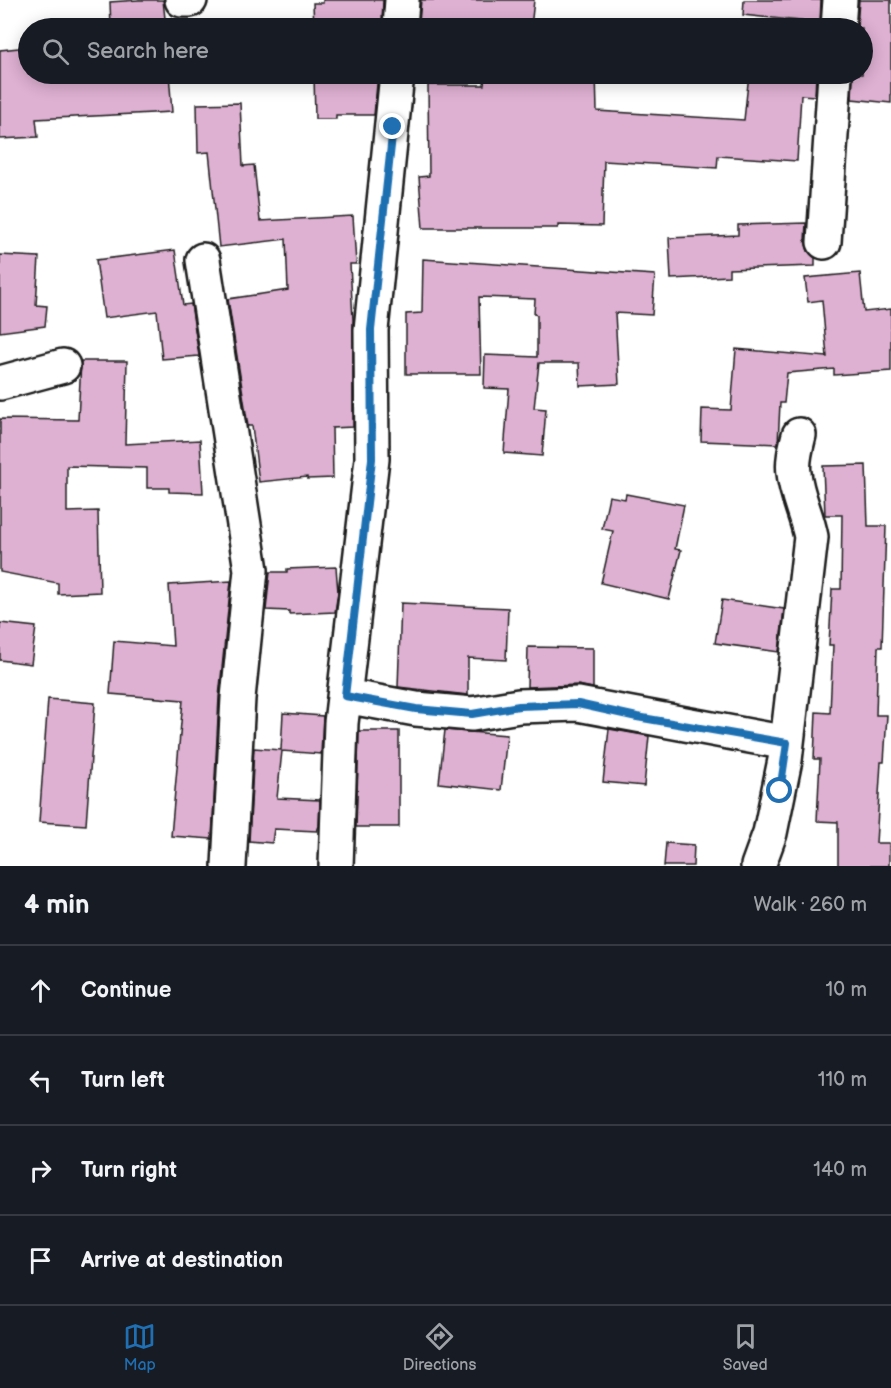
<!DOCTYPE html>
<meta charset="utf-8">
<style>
body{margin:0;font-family:"Balsamiq Sans",sans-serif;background:#20242c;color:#f1f3f6}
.stop{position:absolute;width:18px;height:18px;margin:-14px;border:4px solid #1f6fb2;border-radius:50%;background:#fff}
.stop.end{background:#1f6fb2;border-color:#fff;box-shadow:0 2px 6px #0008}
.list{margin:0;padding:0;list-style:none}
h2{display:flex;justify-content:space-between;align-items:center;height:78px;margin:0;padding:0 24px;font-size:26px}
h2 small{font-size:20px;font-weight:400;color:#9ea1a6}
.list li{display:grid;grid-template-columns:39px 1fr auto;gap:18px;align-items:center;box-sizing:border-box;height:90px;padding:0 24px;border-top:2px solid #363941}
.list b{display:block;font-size:22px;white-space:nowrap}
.list em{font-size:20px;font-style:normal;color:#9ea1a6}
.icon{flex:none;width:33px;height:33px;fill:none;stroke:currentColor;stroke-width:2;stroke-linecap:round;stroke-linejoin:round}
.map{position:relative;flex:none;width:891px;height:866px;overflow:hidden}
.search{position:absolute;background:#171b24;box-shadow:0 3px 15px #0003;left:18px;right:18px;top:18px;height:66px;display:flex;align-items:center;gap:15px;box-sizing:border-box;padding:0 21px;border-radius:33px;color:#9ea1a6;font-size:22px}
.sheet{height:438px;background:#171b24}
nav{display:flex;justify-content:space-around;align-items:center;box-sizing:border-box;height:84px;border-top:2px solid #363941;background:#171b24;font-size:16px;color:#9ea1a6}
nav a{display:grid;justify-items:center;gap:3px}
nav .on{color:#1f6fb2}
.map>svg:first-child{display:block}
.building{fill:#deb0d2;stroke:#1c1c1c;stroke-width:1.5}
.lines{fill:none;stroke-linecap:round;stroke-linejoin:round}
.street-casing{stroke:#1c1c1c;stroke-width:38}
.street{stroke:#fff;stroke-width:33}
.route{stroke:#1f6fb2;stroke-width:8}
</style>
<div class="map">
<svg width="891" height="866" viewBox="0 0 891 866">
<rect width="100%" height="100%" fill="#fff"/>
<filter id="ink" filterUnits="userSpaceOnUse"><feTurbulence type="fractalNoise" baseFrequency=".0167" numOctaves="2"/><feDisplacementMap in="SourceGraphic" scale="12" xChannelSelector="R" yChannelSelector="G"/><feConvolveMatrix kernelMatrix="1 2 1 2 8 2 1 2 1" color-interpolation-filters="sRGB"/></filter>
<g filter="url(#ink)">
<!-- building -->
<path class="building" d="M138 0H163L166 28H111L110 2Z
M323 0H383L382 22 375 21V28H314L313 3H323Z
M421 0H534L531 27 474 22 473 28H430V23H419Z
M744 0H821L820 23 743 15Z
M859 0H891V103L852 99 853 74H862V28H857Z
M28 47V74H169L172 112 36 119 38 137 0 139V50Z
M314 74H378L374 115H336V119H315Z
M485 74H596L597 111 744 120 749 74H816L815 96 801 95 797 161 718 156 717 168 604 161 602 226 558 225V228H423L419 177 429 176 428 85H484Z
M240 103 243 166 254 165 260 221 353 216 356 264H350L353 320V427L332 428 333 478 307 479V477L259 482 252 426H248L228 299 288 290 286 239 219 247 209 152 198 153 197 104Z
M806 223 805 241 808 251 815 258V266L729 269V276L671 279 669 238 738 235V225Z
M175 250 183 305 191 304 199 356 162 359 157 311 104 318 96 260Z
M0 255 39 257 36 305 47 306 45 326 0 332Z
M423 259 655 275 652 315 615 313 619 384 580 386 579 363H539L534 408 546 409 542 456 504 453 509 389 484 388 485 355 537 357V315L534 314 535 299 479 297 481 374H406V314L422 313Z
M860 273 864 312 891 309V371L834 375V369L787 373 784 403H780L778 444 701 441 702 409 731 410 736 349 827 357 822 300 808 302 805 278Z
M81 361H127L125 444 200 440 203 493 169 492V488H147V468L67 466V512L98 511 100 592 58 594V583L0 572V419L78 420Z
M866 465 868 526H886L882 647H878L876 715H887L884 762H881L876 843H889V866H838V822L817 821 820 759H814L816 712 830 713 833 645H829L832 589H841L842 515H825L823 466Z
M626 494 684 505 675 549 681 550 669 599 601 583 613 531 602 529 609 496 625 499Z
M336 567 338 592 335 612 289 614V611L266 610 270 572H287V569Z
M231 581 219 697 212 839 171 836 183 700 110 694 114 641 173 646 169 585Z
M722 600 784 609 779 652 715 643Z
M401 603 508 608 506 660 468 658V695L398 687Z
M0 623 36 627 31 664 0 660Z
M528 647 593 648V688L578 685 527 687Z
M48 699 95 703 86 825 39 822Z
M283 713 323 716 321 754 282 751 277 798 320 800 319 826 317 831 274 829 272 843 249 841 254 748 281 750Z
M609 729 649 736 644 786 603 782Z
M445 730 507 735 501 790 439 783Z
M359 731H399V827H356Z
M666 843 694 845 693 866H664Z"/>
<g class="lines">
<defs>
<path id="street" d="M182 0H190
M400 28 402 0
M838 28 840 0
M824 242 835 74
M203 260 251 570 238 698 229 866
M0 383 63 366
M345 696 416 709 472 714 519 706 578 704 787 743
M336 866 341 723 372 459 371 330 397 74
M758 866 770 833 785 760 811 537C807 515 796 495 794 473 792 461 796 447 799 435"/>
</defs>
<!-- street casing -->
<use href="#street" class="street-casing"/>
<!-- street -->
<use href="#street" class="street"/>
</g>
</g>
<g class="lines" filter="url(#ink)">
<!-- route -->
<path class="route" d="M393 127 371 330 372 459 345 696 416 709 472 714 519 706 578 704 637 717 787 743 780 791"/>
</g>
</svg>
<div class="stop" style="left:780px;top:791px"></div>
<div class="stop end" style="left:393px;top:127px"></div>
<div class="search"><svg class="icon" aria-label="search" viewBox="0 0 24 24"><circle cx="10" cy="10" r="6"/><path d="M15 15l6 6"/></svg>Search here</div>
</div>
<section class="sheet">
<h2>4 min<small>Walk · 260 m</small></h2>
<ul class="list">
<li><svg class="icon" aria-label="ahead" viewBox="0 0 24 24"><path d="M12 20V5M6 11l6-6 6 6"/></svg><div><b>Continue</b></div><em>10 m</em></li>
<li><svg class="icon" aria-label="left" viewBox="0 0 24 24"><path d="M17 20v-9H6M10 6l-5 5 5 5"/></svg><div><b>Turn left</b></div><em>110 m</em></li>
<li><svg class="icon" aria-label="right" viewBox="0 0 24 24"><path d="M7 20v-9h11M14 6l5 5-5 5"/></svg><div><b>Turn right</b></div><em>140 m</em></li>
<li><svg class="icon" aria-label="arrive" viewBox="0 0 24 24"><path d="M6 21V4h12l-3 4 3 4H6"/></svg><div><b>Arrive at destination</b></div></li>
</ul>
</section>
<nav>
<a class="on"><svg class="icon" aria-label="map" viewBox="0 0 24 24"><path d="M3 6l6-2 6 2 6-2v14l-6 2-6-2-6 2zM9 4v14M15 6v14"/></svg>Map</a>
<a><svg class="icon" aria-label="directions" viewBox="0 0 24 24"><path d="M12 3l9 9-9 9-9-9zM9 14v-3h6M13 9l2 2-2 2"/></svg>Directions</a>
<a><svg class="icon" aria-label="saved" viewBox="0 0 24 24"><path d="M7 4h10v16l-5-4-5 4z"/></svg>Saved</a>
</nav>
